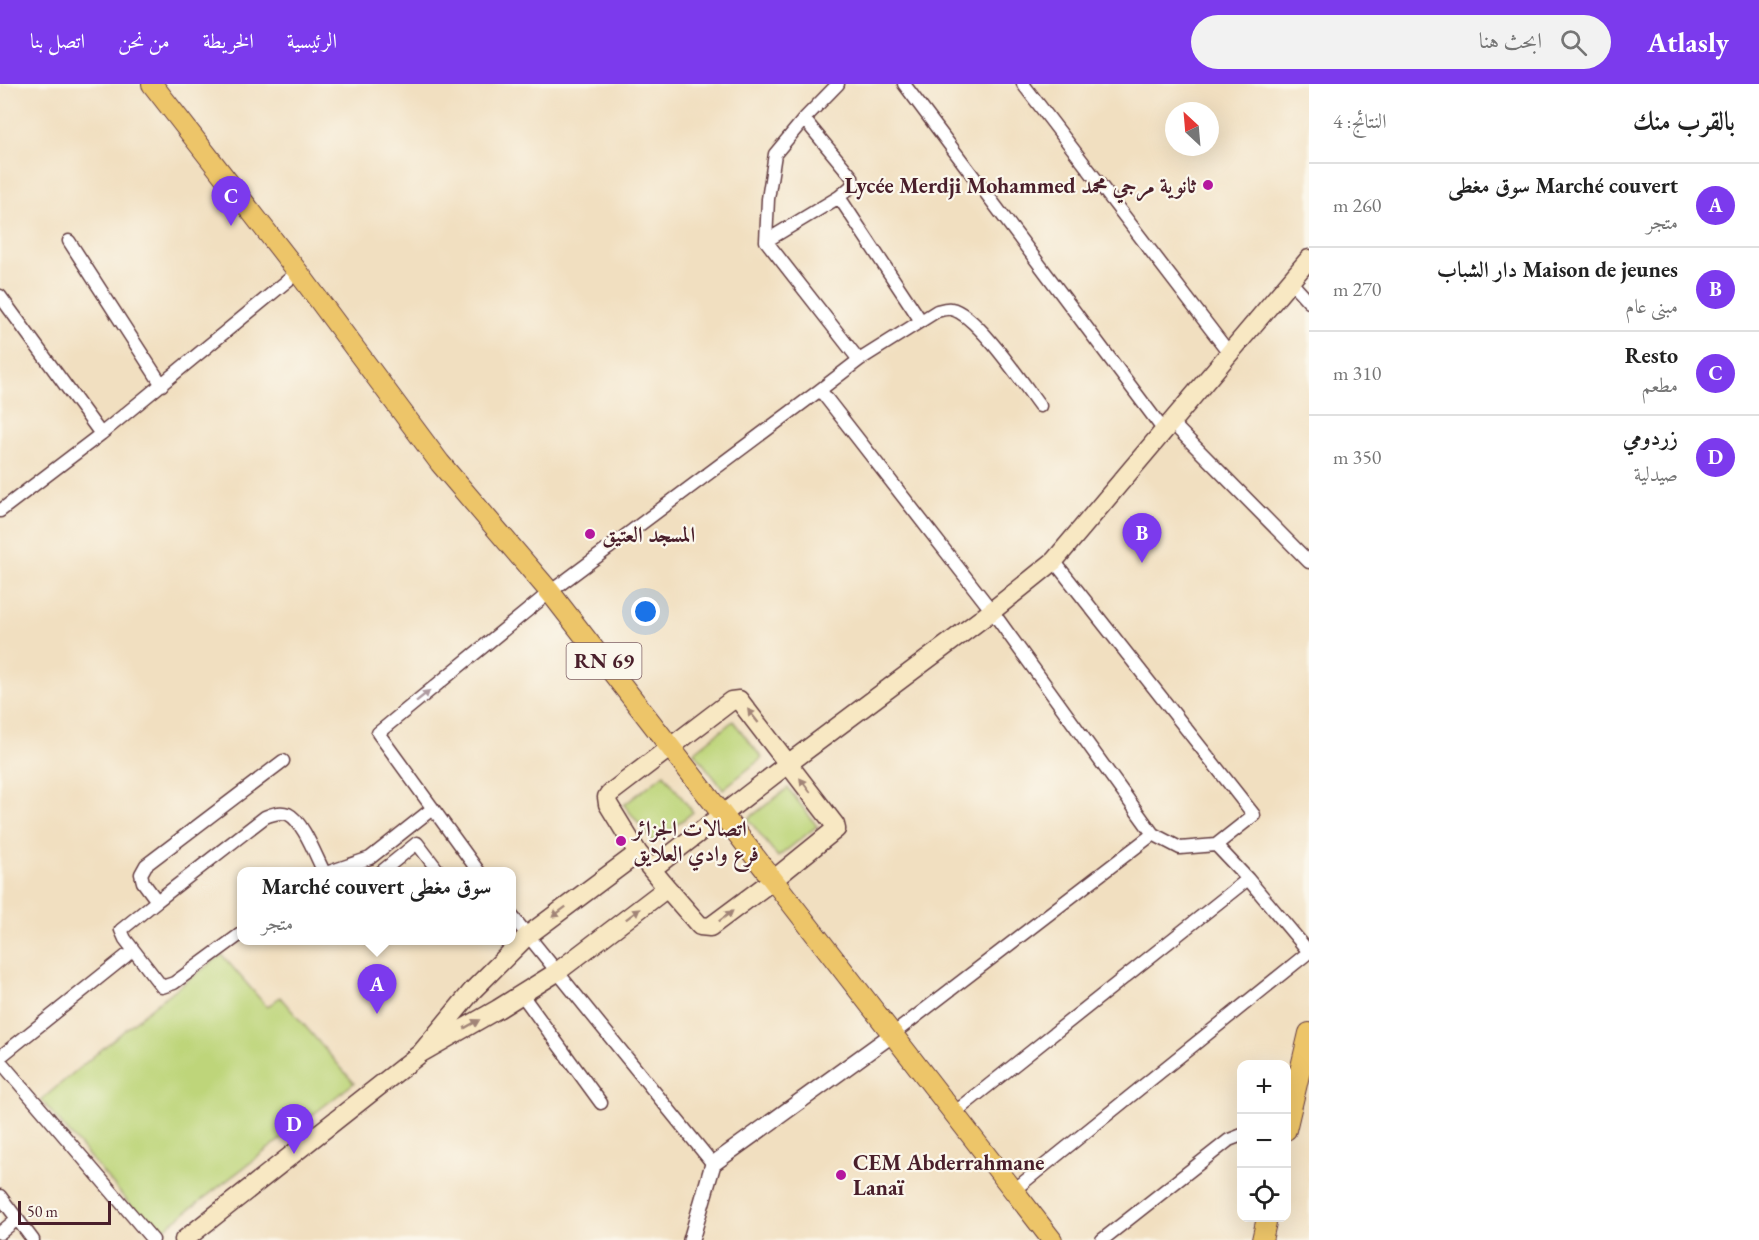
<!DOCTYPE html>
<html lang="ar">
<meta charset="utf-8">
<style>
body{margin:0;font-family:"EB Garamond",Amiri,serif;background:#f2f2f2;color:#222;direction:rtl}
.controls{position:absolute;right:18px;bottom:18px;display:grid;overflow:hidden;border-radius:12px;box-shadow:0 6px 24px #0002}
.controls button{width:54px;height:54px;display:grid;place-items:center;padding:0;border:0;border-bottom:2px solid #e0e0e0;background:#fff;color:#222;font:30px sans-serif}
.compass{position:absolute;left:1165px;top:18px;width:54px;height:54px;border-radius:50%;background:#fff;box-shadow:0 6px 24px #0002;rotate:334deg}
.scale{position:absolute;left:18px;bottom:15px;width:93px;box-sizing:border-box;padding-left:6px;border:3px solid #4a1f2b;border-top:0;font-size:16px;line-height:21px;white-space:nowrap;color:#4a1f2b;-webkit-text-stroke:4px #fbf7ec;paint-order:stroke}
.you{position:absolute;left:646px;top:528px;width:21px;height:21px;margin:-15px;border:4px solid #fff;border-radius:50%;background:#1a73e8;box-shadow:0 0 0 9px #1a73e833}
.badge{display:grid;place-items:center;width:39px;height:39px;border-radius:50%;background:#7c3aed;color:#fff;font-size:20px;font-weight:700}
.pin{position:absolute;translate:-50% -50px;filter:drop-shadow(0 2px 3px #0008)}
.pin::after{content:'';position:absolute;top:32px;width:21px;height:18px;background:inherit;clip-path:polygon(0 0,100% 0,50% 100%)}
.popup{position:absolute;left:237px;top:783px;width:279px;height:78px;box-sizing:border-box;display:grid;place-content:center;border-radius:12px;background:#fff;filter:drop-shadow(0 2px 4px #0005);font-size:20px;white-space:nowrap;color:#767676}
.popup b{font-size:22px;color:#222}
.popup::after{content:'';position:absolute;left:50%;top:100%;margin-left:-12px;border:12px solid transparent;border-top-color:#fff}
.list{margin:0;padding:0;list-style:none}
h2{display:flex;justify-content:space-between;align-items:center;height:78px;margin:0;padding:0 24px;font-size:26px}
h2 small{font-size:20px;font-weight:400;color:#767676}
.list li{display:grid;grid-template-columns:39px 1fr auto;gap:18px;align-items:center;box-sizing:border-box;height:84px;padding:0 24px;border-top:2px solid #e0e0e0}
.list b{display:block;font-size:22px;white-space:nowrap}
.list p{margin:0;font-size:20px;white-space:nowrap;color:#767676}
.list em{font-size:20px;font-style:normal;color:#767676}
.icon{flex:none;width:33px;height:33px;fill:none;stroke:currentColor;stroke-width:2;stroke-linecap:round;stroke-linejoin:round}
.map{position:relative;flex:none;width:1309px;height:1156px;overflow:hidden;direction:ltr}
header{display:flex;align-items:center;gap:36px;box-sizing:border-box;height:84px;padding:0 30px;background:#7c3aed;color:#fff}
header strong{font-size:28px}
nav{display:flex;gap:33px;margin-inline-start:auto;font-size:21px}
.search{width:420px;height:54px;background:#f2f2f2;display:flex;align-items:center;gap:15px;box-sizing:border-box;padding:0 21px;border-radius:33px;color:#767676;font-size:22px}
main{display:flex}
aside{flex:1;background:#fff}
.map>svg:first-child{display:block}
.green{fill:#bed57a;stroke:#847a52;stroke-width:1.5}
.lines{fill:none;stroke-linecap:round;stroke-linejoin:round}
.minor-casing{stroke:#633c41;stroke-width:15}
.tertiary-casing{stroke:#633c41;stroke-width:18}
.secondary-casing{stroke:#633c41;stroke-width:21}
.primary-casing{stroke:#633c41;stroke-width:22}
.minor{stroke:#fff;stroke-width:12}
.tertiary{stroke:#fff;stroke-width:15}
.secondary{stroke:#f8e8c3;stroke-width:18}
.primary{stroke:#edc569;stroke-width:20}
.oneway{fill:#ae9aa0}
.oneway2{fill:#a18477}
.poi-dot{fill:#b5179e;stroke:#fbf7ec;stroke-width:2}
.labels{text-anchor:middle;stroke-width:4.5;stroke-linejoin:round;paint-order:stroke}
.shield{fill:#fbf7ec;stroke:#7f6065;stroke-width:1.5}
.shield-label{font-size:21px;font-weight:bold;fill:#4a1f2b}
.poi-label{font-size:22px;font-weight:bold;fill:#4a1f2b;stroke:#fbf7ec;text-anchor:start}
</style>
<header>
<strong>Atlasly</strong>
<div class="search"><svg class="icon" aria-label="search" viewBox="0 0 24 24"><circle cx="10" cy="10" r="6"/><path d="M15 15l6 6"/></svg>ابحث هنا</div>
<nav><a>الرئيسية</a><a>الخريطة</a><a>من نحن</a><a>اتصل بنا</a></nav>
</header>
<main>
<aside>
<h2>بالقرب منك<small>النتائج: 4</small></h2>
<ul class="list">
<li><span class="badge">A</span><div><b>Marché couvert سوق مغطى</b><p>متجر</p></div><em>260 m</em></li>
<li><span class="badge">B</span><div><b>Maison de jeunes دار الشباب</b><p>مبنى عام</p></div><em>270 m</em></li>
<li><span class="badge">C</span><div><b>Resto</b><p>مطعم</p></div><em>310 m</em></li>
<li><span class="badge">D</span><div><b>زردومي</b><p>صيدلية</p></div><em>350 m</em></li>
</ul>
</aside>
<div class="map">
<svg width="1309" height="1156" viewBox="0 0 1309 1156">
<rect width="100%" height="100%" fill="#fbf7ec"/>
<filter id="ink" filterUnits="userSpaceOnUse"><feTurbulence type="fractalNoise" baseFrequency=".0167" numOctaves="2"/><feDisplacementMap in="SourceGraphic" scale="12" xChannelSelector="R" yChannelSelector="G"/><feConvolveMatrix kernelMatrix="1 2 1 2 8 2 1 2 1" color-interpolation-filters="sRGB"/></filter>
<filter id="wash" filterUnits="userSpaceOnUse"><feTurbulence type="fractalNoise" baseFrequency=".008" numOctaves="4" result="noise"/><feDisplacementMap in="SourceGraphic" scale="24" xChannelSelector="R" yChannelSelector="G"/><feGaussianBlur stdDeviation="1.35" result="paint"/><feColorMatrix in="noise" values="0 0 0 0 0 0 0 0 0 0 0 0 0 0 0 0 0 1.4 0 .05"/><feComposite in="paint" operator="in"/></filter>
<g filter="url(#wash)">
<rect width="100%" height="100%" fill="#f1dfc0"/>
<!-- green -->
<path class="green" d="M733 637 762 674 723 705 694 668Z
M664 690 693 728 654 759 624 721Z
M788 704 817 742 778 773 748 735Z
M222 871 267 923 280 913 354 999 156 1151 41 1016 157 919Z"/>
</g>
<g filter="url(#ink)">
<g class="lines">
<defs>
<path id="minor" d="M838 0 804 35 775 70 768 115 766 157 859 276
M904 0 1165 348
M1023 0 1230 270
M839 113 921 237
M69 157 162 301
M766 157 839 113 853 101 852 93 804 35
M1290 197 1309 218
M0 212 101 350
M820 306 859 276 937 227C941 226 947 224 951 225 976 229 1024 301 1040 322
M1172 339 1309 478
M0 427 101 350 298 188
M1054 477 1254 731 1216 761 1180 764 1153 750
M1216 761 1248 795 1309 868
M329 788 370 774 432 725
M381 788 417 759 439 788
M479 788 378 649 550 508 820 306 992 527 1153 750 893 950
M157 817 265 733C272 730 280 727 288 730 303 737 316 773 324 788
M512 832 713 1080
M242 849 174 899 162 903 125 855 121 846 157 817 143 798 141 790 146 781 283 677
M522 911 601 1019
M0 973 126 872
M0 977 153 1156
M954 1029 1248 795
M1014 1106 1309 868
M0 1112 33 1156
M0 1149 17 1135
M1102 1156 1229 1056 1242 1051"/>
<path id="tertiary" d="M691 1156 713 1080 893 950"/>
<path id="secondary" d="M638 769 608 720 607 713 609 710 731 617 739 616 835 741 836 745 773 796 710 843 700 842 667 804
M652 785 789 679 992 527 1054 477 1309 175
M184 1156 421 969 498 925 557 888 667 804 638 769 527 852 473 906 421 969"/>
<path id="primary" d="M152 0 298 188 440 379 550 508 1052 1156
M1286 1046 1309 949
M1262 1156 1267 1134"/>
</defs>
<!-- minor casing -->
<use href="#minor" class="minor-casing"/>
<!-- tertiary casing -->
<use href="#tertiary" class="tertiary-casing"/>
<!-- secondary casing -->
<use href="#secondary" class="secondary-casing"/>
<!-- primary casing -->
<use href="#primary" class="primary-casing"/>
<!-- minor -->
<use href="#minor" class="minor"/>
<!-- tertiary -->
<use href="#tertiary" class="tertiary"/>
<!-- secondary -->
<use href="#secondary" class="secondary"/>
<!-- primary -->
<use href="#primary" class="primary"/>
</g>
<!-- one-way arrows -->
<defs><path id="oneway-solid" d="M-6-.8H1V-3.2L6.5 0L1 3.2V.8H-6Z" transform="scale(1.5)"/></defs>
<use class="oneway" href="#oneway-solid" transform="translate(423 612) rotate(-39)"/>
<g class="oneway2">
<use href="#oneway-solid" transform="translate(753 632) rotate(-128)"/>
<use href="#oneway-solid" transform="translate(805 701) rotate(-127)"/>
<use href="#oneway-solid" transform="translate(559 828) rotate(143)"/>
<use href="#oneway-solid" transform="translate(633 830) rotate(-37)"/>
<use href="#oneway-solid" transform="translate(726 832) rotate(-37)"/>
<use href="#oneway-solid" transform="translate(472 940) rotate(-29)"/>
</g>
</g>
<!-- markers -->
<g class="poi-dot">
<circle cx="1208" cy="101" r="6"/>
<circle cx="590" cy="450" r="6"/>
<circle cx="621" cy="757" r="6"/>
<circle cx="841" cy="1091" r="6"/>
</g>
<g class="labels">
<!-- shield labels -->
<rect class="shield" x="566.5" y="559" width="75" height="36" rx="4.5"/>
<g class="shield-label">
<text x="604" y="584">RN 69</text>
</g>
<!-- poi labels -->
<g class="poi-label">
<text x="1196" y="109" text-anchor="end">Lycée Merdji Mohammed ثانوية مرجي محمد</text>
<text x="602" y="458">المسجد العتيق</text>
<text x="633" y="752">اتصالات الجزائر<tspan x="633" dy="25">فرع وادي العلايق</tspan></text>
<text x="853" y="1086">CEM Abderrahmane<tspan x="853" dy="25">Lanaï</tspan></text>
</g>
</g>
</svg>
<div class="controls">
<button>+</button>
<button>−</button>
<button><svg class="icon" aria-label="locate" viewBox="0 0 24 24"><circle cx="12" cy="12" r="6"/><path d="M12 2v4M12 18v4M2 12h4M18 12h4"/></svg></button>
</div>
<svg class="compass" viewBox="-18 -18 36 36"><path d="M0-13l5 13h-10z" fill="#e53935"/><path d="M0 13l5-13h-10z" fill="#767676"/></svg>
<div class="scale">50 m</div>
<div class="you"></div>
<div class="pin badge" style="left:377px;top:930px">A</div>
<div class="popup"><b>Marché couvert سوق مغطى</b>متجر</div>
<div class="pin badge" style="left:1142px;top:479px">B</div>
<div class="pin badge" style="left:231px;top:142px">C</div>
<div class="pin badge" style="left:294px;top:1070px">D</div>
</div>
</main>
